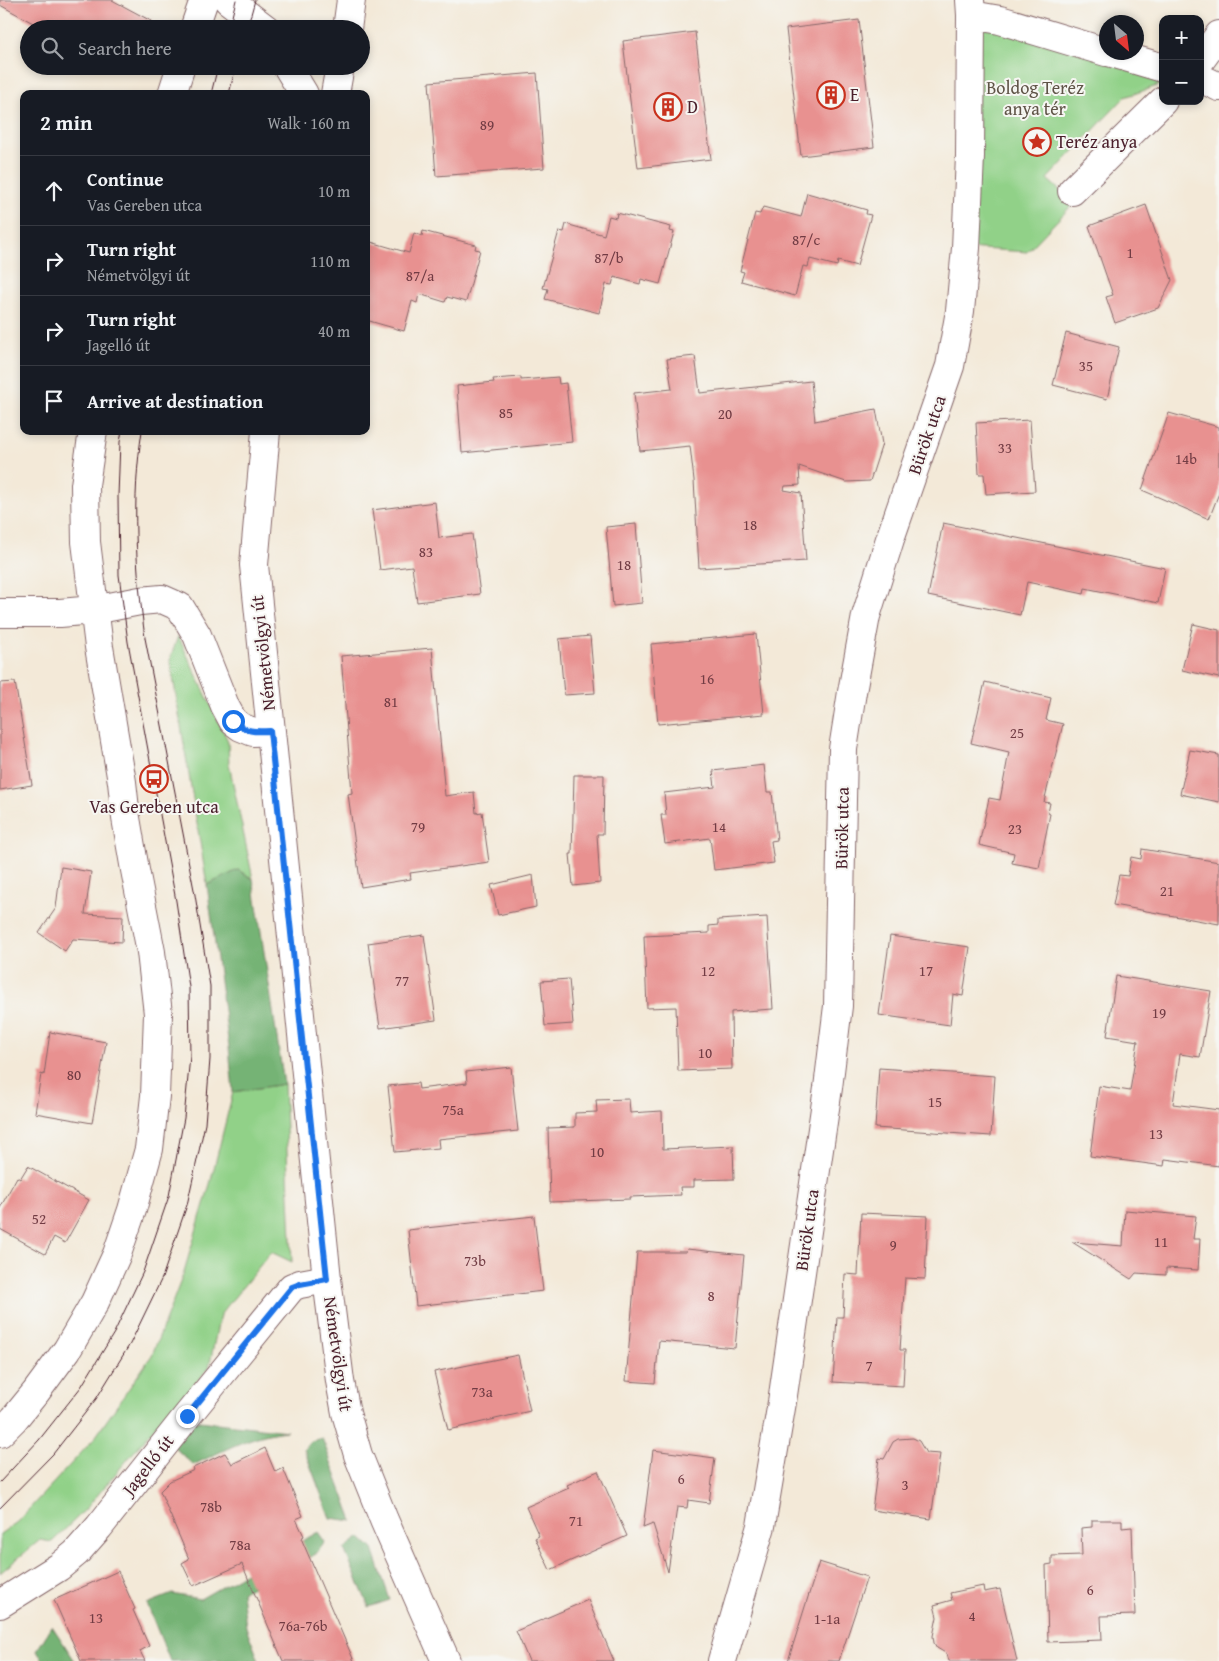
<!DOCTYPE html>
<meta charset="utf-8">
<style>
body{margin:0;font-family:"Gentium Book Plus",serif;background:#242831;color:#f1f3f6}
.controls{position:absolute;right:15px;top:15px;display:grid;overflow:hidden;border-radius:10px;box-shadow:0 2px 8px #0003}
.controls button{width:45px;height:45px;display:grid;place-items:center;padding:0;border:0;border-bottom:1px solid #363941;background:#171b24;color:#f1f3f6;font:25px sans-serif}
.compass{position:absolute;left:1099px;top:15px;width:45px;height:45px;border-radius:50%;background:#171b24;box-shadow:0 2px 8px #0003;rotate:152deg}
.stop{position:absolute;width:15px;height:15px;margin:-11px;border:4px solid #1a73e8;border-radius:50%;background:#fff}
.stop.end{background:#1a73e8;border-color:#fff;box-shadow:0 1px 5px #0008}
.list{margin:0;padding:0;list-style:none}
h2{display:flex;justify-content:space-between;align-items:center;height:65px;margin:0;padding:0 20px;font-size:21px}
h2 small{font-size:16px;font-weight:400;color:#9ea1a6}
.list li{display:grid;grid-template-columns:32px 1fr auto;gap:15px;align-items:center;box-sizing:border-box;height:70px;padding:0 20px;border-top:1px solid #363941}
.list b{display:block;font-size:19px;white-space:nowrap}
.list p{margin:0;font-size:16px;white-space:nowrap;color:#9ea1a6}
.list em{font-size:16px;font-style:normal;color:#9ea1a6}
.icon{flex:none;width:28px;height:28px;fill:none;stroke:currentColor;stroke-width:2;stroke-linecap:round;stroke-linejoin:round}
.map{position:relative;flex:none;width:1219px;height:1661px;overflow:hidden}
.search{position:absolute;background:#171b24;box-shadow:0 2px 8px #0003;left:20px;top:20px;width:350px;height:55px;display:flex;align-items:center;gap:12px;box-sizing:border-box;padding:0 18px;border-radius:28px;color:#9ea1a6;font-size:19px}
.panel{position:absolute;background:#171b24;box-shadow:0 2px 8px #0003;left:20px;top:90px;width:350px;height:345px;border-radius:10px}
.map>svg:first-child{display:block}
.green{fill:#91d188;stroke:#6e785a}
.forest{fill:#74b374;stroke:#5f6950}
.building{fill:#e89190}
.lines{fill:none;stroke-linecap:round;stroke-linejoin:round}
.street-casing{stroke:#856668;stroke-width:30}
.secondary-casing{stroke:#856668;stroke-width:30}
.street{stroke:#fff;stroke-width:28}
.secondary{stroke:#fff;stroke-width:28}
.tram{stroke:#4a1f2b;stroke-width:1}
.route{stroke:#1a73e8;stroke-width:6}
.labels{text-anchor:middle;stroke-width:4;stroke-linejoin:round;paint-order:stroke}
.number-label{font-size:15px;fill:#723c44}
.park-label{font-size:18px;fill:#5f5447;stroke:#f6f6f2}
.poi-label{font-size:18px;fill:#4a1f2b;stroke:#f6f6f2;text-anchor:start}
.street-label{font-size:18px;fill:#4a1f2b;stroke:#f6f6f2}
</style>
<div class="map">
<svg width="1219" height="1661" viewBox="0 0 1219 1661">
<rect width="100%" height="100%" fill="#f6f6f2"/>
<filter id="ink" filterUnits="userSpaceOnUse"><feTurbulence type="fractalNoise" baseFrequency=".02" numOctaves="2"/><feDisplacementMap in="SourceGraphic" scale="10" xChannelSelector="R" yChannelSelector="G"/><feConvolveMatrix kernelMatrix="1 2 1 2 8 2 1 2 1" color-interpolation-filters="sRGB"/></filter>
<filter id="wash" filterUnits="userSpaceOnUse"><feTurbulence type="fractalNoise" baseFrequency=".0096" numOctaves="4" result="noise"/><feDisplacementMap in="SourceGraphic" scale="20" xChannelSelector="R" yChannelSelector="G"/><feGaussianBlur stdDeviation="1.12" result="paint"/><feColorMatrix in="noise" values="0 0 0 0 0 0 0 0 0 0 0 0 0 0 0 0 0 1.4 0 .05"/><feComposite in="paint" operator="in"/></filter>
<g filter="url(#wash)">
<rect width="100%" height="100%" fill="#f3e9d8"/>
<!-- green -->
<path class="green" d="M971 15 1163 68V84L1125 97 1047 179 1074 203 1027 252 966 248Z
M178 636 228 741 229 764 253 879 238 870 207 885 170 659Z
M284 1084 292 1262 271 1252 220 1315 209 1368 155 1427 85 1510 52 1542 40 1540 0 1573V1534L17 1522 94 1439 152 1355 183 1275 210 1184 233 1092Z"/>
<!-- forest -->
<path class="forest" d="M238 870 253 879 284 1084 233 1092 229 1047 207 885Z
M191 1420 287 1431C253 1434 223 1451 193 1465L172 1445Z
M322 1438 353 1521 330 1518 304 1449 311 1441Z
M318 1532 325 1542 316 1554 242 1592 246 1627 259 1661H170L147 1604 172 1594 200 1599Z
M360 1537 373 1549 390 1600 369 1607 344 1549Z
M52 1626 75 1661H43L37 1650Z"/>
<g id="blocks">
<!-- building -->
<path class="building" d="M0 0H112L153 22 149 29H44L0 5Z
M859 20 874 147 801 156 786 29Z
M695 32 711 159 638 168 623 41Z
M537 73 544 168 436 176 429 82Z
M807 193 867 210 866 214 871 215 857 266 838 261 837 266 810 259 808 267 803 266 795 296 741 281 744 272 740 271 755 213 760 214 763 207 801 217Z
M1146 205 1172 280 1158 308 1115 323 1106 297 1113 295 1089 226Z
M617 213 671 227 670 231 674 232 660 284 641 279 640 284 614 277 612 285 606 284 599 313 545 299 548 289 543 288 559 231 564 232 566 224 604 235 609 216 616 218Z
M423 231 476 245 475 249 480 250 466 302 447 297 445 302 419 294 417 303 412 301 404 331 366 320V260L371 242 409 253 414 233 422 236Z
M1066 333 1119 347 1107 399 1053 385Z
M695 356 700 393 811 381 815 421 876 409 882 444 870 481 846 482 799 466 800 485 785 486 784 490 801 493 806 561 699 568 694 480 690 446 640 451 634 393 672 389 667 359Z
M521 377V380L558 377 559 384 566 383 572 442 462 453 457 386 494 382 493 379Z
M1169 413 1219 427V493L1209 519 1142 490Z
M1030 420 1035 491 986 494 984 474H979L976 423Z
M435 502 439 538 472 534 480 594 417 602 412 566 380 570 372 510Z
M943 523 1165 568 1158 603 1085 588 1084 594 1027 582 1020 615 928 596Z
M636 524 642 603 613 606 606 527Z
M1193 624 1219 630V678L1182 670Z
M756 634 764 714 658 724 651 644Z
M590 636 595 693 564 695 559 639Z
M432 648 445 796 474 792 476 813 482 812 489 862 410 873 411 879 361 887 348 794 352 793 341 656Z
M15 682 32 785 0 790V683Z
M985 682 1051 698 1046 720 1063 724 1044 802 1050 803 1048 813 1050 814 1039 868 1012 863 1014 853 979 845 989 798 1000 800 1009 752 971 743Z
M1190 750 1219 755V802L1180 794Z
M764 765 767 792H772L777 840 771 841 774 863 714 870 710 838 665 844 661 815H666L664 793 715 787 713 771Z
M574 775H604L603 834H597L600 883 573 886 570 854H572Z
M1142 849 1219 862V924L1113 905 1119 875 1128 876 1131 857 1141 859Z
M61 867 91 872 85 914 123 916 122 942 73 939 65 951 39 933 56 908Z
M533 875 536 907 498 915 491 885Z
M767 917 773 1009 731 1012 732 1069 678 1071 676 1007 647 1008 644 936 709 933V926L718 925V920Z
M424 935 436 1020 380 1028 368 943Z
M890 936 970 947 963 996 953 994 950 1025 879 1015Z
M1116 976 1211 991 1200 1057 1180 1054 1173 1104 1219 1110V1166L1165 1159 1164 1166 1090 1156 1099 1086 1130 1091 1138 1041 1107 1036Z
M569 979 573 1024 545 1026 541 981Z
M50 1032 106 1042 92 1123 35 1113 41 1074 44 1075Z
M511 1067 518 1131 438 1139 439 1148 395 1152 388 1086 418 1083 419 1089 467 1083 466 1072Z
M879 1068 995 1076 991 1136 875 1128Z
M629 1099 630 1113 662 1111 663 1149 733 1146 734 1179 694 1180V1187H680L681 1195 630 1197V1199L550 1202 548 1128 575 1127V1113L597 1112 596 1100Z
M28 1166 89 1200 65 1243 54 1237 45 1254 0 1229V1208L17 1177 20 1179Z
M1125 1210 1196 1216 1193 1239H1200L1198 1270 1166 1268V1275L1136 1273 1131 1279 1072 1242 1123 1246Z
M861 1213 928 1216 925 1279 905 1278 900 1350H905L903 1386 833 1382 837 1317H843L845 1274 858 1275Z
M534 1216 543 1291 416 1306 408 1230Z
M687 1249 744 1255 735 1348 659 1341 655 1383 626 1381 637 1252H686Z
M518 1355 530 1411 448 1430 434 1372Z
M913 1438 919 1441 926 1453 940 1454 931 1519 872 1510 879 1458 884 1459 893 1442 898 1439Z
M265 1448 275 1472 283 1468 303 1516 296 1519 304 1536 301 1538 354 1661H283L242 1564 193 1586 182 1563 189 1559 160 1491 170 1481 194 1470 193 1468 225 1453 232 1464Z
M653 1450 715 1458 709 1503 688 1500 687 1508 677 1507 668 1572 653 1524 643 1528Z
M598 1471 627 1536 550 1570 535 1538 539 1536 526 1507 569 1488 567 1485Z
M1092 1520H1122V1528L1132 1527 1135 1615 1101 1616 1102 1640 1048 1642 1046 1565 1052 1564V1556L1082 1555 1081 1528 1092 1527Z
M819 1562 867 1577 839 1661H788Z
M118 1571 135 1609 133 1610 149 1646 140 1651 145 1661H81L54 1600Z
M983 1586 984 1592 1000 1589 1017 1661H949L947 1654 937 1648 934 1643 933 1636 937 1617 934 1605 952 1600 950 1593Z
M588 1600 614 1661H529L516 1631Z"/>
</g>
</g>
<g filter="url(#ink)">
<use href="#blocks" fill-opacity="0" stroke="#856668" stroke-width="1"/>
<g class="lines">
<defs>
<path id="street" d="M228 0 266 29
M971 15 1000 20 1106 52
M194 29 204 0
M1109 52 1163 68
M1200 61 1219 35
M287 66 304 94
M1200 78 1219 87
M172 94 181 66
M1072 191 1163 101
M0 613H60L94 610 140 601 162 599 180 607 197 635 225 706 233 721 241 727 253 732 270 731
M0 1433 14 1419 36 1392 67 1350 95 1302 117 1254 132 1210 149 1149 155 1096 158 1014 151 952 135 870 126 818 122 782 99 647 86 542 85 485 93 431
M0 1604 59 1567 76 1553 99 1527 187 1416 292 1287 300 1284 327 1279"/>
<path id="secondary" d="M347 29 351 0
M335 94 340 66
M266 431 254 565 327 1279 340 1381 346 1413 358 1455 384 1520 446 1661
M722 1661 761 1526 782 1402 828 1088 838 1006 843 749 852 692 866 616 890 539 950 366 960 311 966 248 970 156 971 15 970 0"/>
</defs>
<!-- street casing -->
<use href="#street" class="street-casing"/>
<!-- secondary casing -->
<use href="#secondary" class="secondary-casing"/>
<!-- street -->
<use href="#street" class="street"/>
<!-- secondary -->
<use href="#secondary" class="secondary"/>
<!-- tram -->
<path class="tram" d="M229 29 236 0
M247 29 255 0
M211 94 218 66
M229 94 236 66
M0 1482 39 1440 81 1387 114 1333 143 1272 169 1196 184 1118 190 1056 189 987 176 901 128 642 119 575 118 496 120 442 122 431
M0 1508 53 1454 96 1399 130 1344 162 1278 187 1205 205 1124 210 1059V986L195 895 145 638C136 569 131 500 142 431"/>
</g>
</g>
<g class="lines" filter="url(#ink)">
<!-- route -->
<path class="route" d="M187 1416 292 1287 300 1284 327 1279 270 731C253 732 247 732 233 721"/>
</g>
<!-- icons -->
<defs>
<symbol id="building-ring" viewBox="-11 -11 22 22"><circle r="9.5" fill="#f6f6f2" stroke="#c8321e" stroke-width="1.5"/><path d="M-4-6H4V6H1V3H-1V6H-4ZM-2.5-4.3h1.7v1.8h-1.7ZM.8-4.3h1.7v1.8H.8ZM-2.5-1h1.7V.8h-1.7ZM.8-1h1.7V.8H.8Z" fill="#c8321e"/></symbol>
<symbol id="sight-ring" viewBox="-11 -11 22 22"><circle r="9.5" fill="#f6f6f2" stroke="#c8321e" stroke-width="1.5"/><path d="M0-6L1.8-2.2L6-1.7L2.9 1.2L3.7 5.4L0 3.3L-3.7 5.4L-2.9 1.2L-6-1.7L-1.8-2.2Z" fill="#c8321e"/></symbol>
<symbol id="bus-ring" viewBox="-11 -11 22 22"><circle r="9.5" fill="#f6f6f2" stroke="#c8321e" stroke-width="1.5"/><path d="M-5-6H5V4H4V6H2V4H-2V6H-4V4H-5ZM-3.5-4V0h7V-4ZM-3.5 1.2v1.5H-2V1.2ZM2 1.2v1.5H3.5V1.2Z" fill="#c8321e"/></symbol>
</defs>
<g fill-rule="evenodd">
<use href="#building-ring" x="815" y="79" width="32" height="32"/>
<use href="#building-ring" x="652" y="91" width="32" height="32"/>
<use href="#sight-ring" x="1021" y="126" width="32" height="32"/>
<use href="#bus-ring" x="138" y="763" width="32" height="32"/>
</g>
<g class="labels">
<!-- number labels -->
<g class="number-label">
<text x="487" y="130">89</text>
<text x="806" y="245">87/c</text>
<text x="1130" y="258">1</text>
<text x="609" y="263">87/b</text>
<text x="420" y="281">87/a</text>
<text x="1086" y="371">35</text>
<text x="506" y="418">85</text>
<text x="725" y="419">20</text>
<text x="1005" y="453">33</text>
<text x="1186" y="464">14b</text>
<text x="750" y="530">18</text>
<text x="426" y="557">83</text>
<text x="624" y="570">18</text>
<text x="707" y="684">16</text>
<text x="391" y="707">81</text>
<text x="1017" y="738">25</text>
<text x="418" y="832">79</text>
<text x="719" y="832">14</text>
<text x="1015" y="834">23</text>
<text x="1167" y="896">21</text>
<text x="708" y="976">12</text>
<text x="926" y="976">17</text>
<text x="402" y="986">77</text>
<text x="1159" y="1018">19</text>
<text x="705" y="1058">10</text>
<text x="74" y="1080">80</text>
<text x="935" y="1107">15</text>
<text x="453" y="1115">75a</text>
<text x="1156" y="1139">13</text>
<text x="597" y="1157">10</text>
<text x="39" y="1224">52</text>
<text x="1161" y="1247">11</text>
<text x="893" y="1250">9</text>
<text x="475" y="1266">73b</text>
<text x="711" y="1301">8</text>
<text x="869" y="1371">7</text>
<text x="482" y="1397">73a</text>
<text x="681" y="1484">6</text>
<text x="905" y="1490">3</text>
<text x="211" y="1512">78b</text>
<text x="576" y="1526">71</text>
<text x="240" y="1550">78a</text>
<text x="1090" y="1595">6</text>
<text x="972" y="1621">4</text>
<text x="96" y="1623">13</text>
<text x="827" y="1624">1-1a</text>
<text x="303" y="1631">76a-76b</text>
</g>
<!-- park labels -->
<g class="park-label">
<text x="1035" y="94">Boldog Teréz<tspan x="1035" dy="21">anya tér</tspan></text>
</g>
<!-- poi labels -->
<g class="poi-label">
<text x="850" y="101">E</text>
<text x="687" y="113">D</text>
<text x="1056" y="148">Teréz anya</text>
<text x="154" y="813" text-anchor="middle">Vas Gereben utca</text>
</g>
<!-- street labels -->
<g class="street-label">
<text transform="translate(927 435) rotate(-71)" y="6">Bürök utca</text>
<text transform="translate(263 653) rotate(-96)" y="6">Németvölgyi út</text>
<text transform="translate(842 828) rotate(-89)" y="6">Bürök utca</text>
<text transform="translate(807 1230) rotate(-82)" y="6">Bürök utca</text>
<text transform="translate(338 1354) rotate(82)" y="6">Németvölgyi út</text>
<text transform="translate(148 1465) rotate(-52)" y="6">Jagelló út</text>
</g>
</g>
</svg>
<div class="controls">
<button>+</button>
<button>−</button>
</div>
<svg class="compass" viewBox="-18 -18 36 36"><path d="M0-13l5 13h-10z" fill="#e53935"/><path d="M0 13l5-13h-10z" fill="#9ea1a6"/></svg>
<div class="stop" style="left:233px;top:721px"></div>
<div class="stop end" style="left:187px;top:1416px"></div>
<div class="search"><svg class="icon" aria-label="search" viewBox="0 0 24 24"><circle cx="10" cy="10" r="6"/><path d="M15 15l6 6"/></svg>Search here</div>
<section class="panel">
<h2>2 min<small>Walk · 160 m</small></h2>
<ul class="list">
<li><svg class="icon" aria-label="ahead" viewBox="0 0 24 24"><path d="M12 20V5M6 11l6-6 6 6"/></svg><div><b>Continue</b><p>Vas Gereben utca</p></div><em>10 m</em></li>
<li><svg class="icon" aria-label="right" viewBox="0 0 24 24"><path d="M7 20v-9h11M14 6l5 5-5 5"/></svg><div><b>Turn right</b><p>Németvölgyi út</p></div><em>110 m</em></li>
<li><svg class="icon" aria-label="right" viewBox="0 0 24 24"><path d="M7 20v-9h11M14 6l5 5-5 5"/></svg><div><b>Turn right</b><p>Jagelló út</p></div><em>40 m</em></li>
<li><svg class="icon" aria-label="arrive" viewBox="0 0 24 24"><path d="M6 21V4h12l-3 4 3 4H6"/></svg><div><b>Arrive at destination</b></div></li>
</ul>
</section>
</div>
